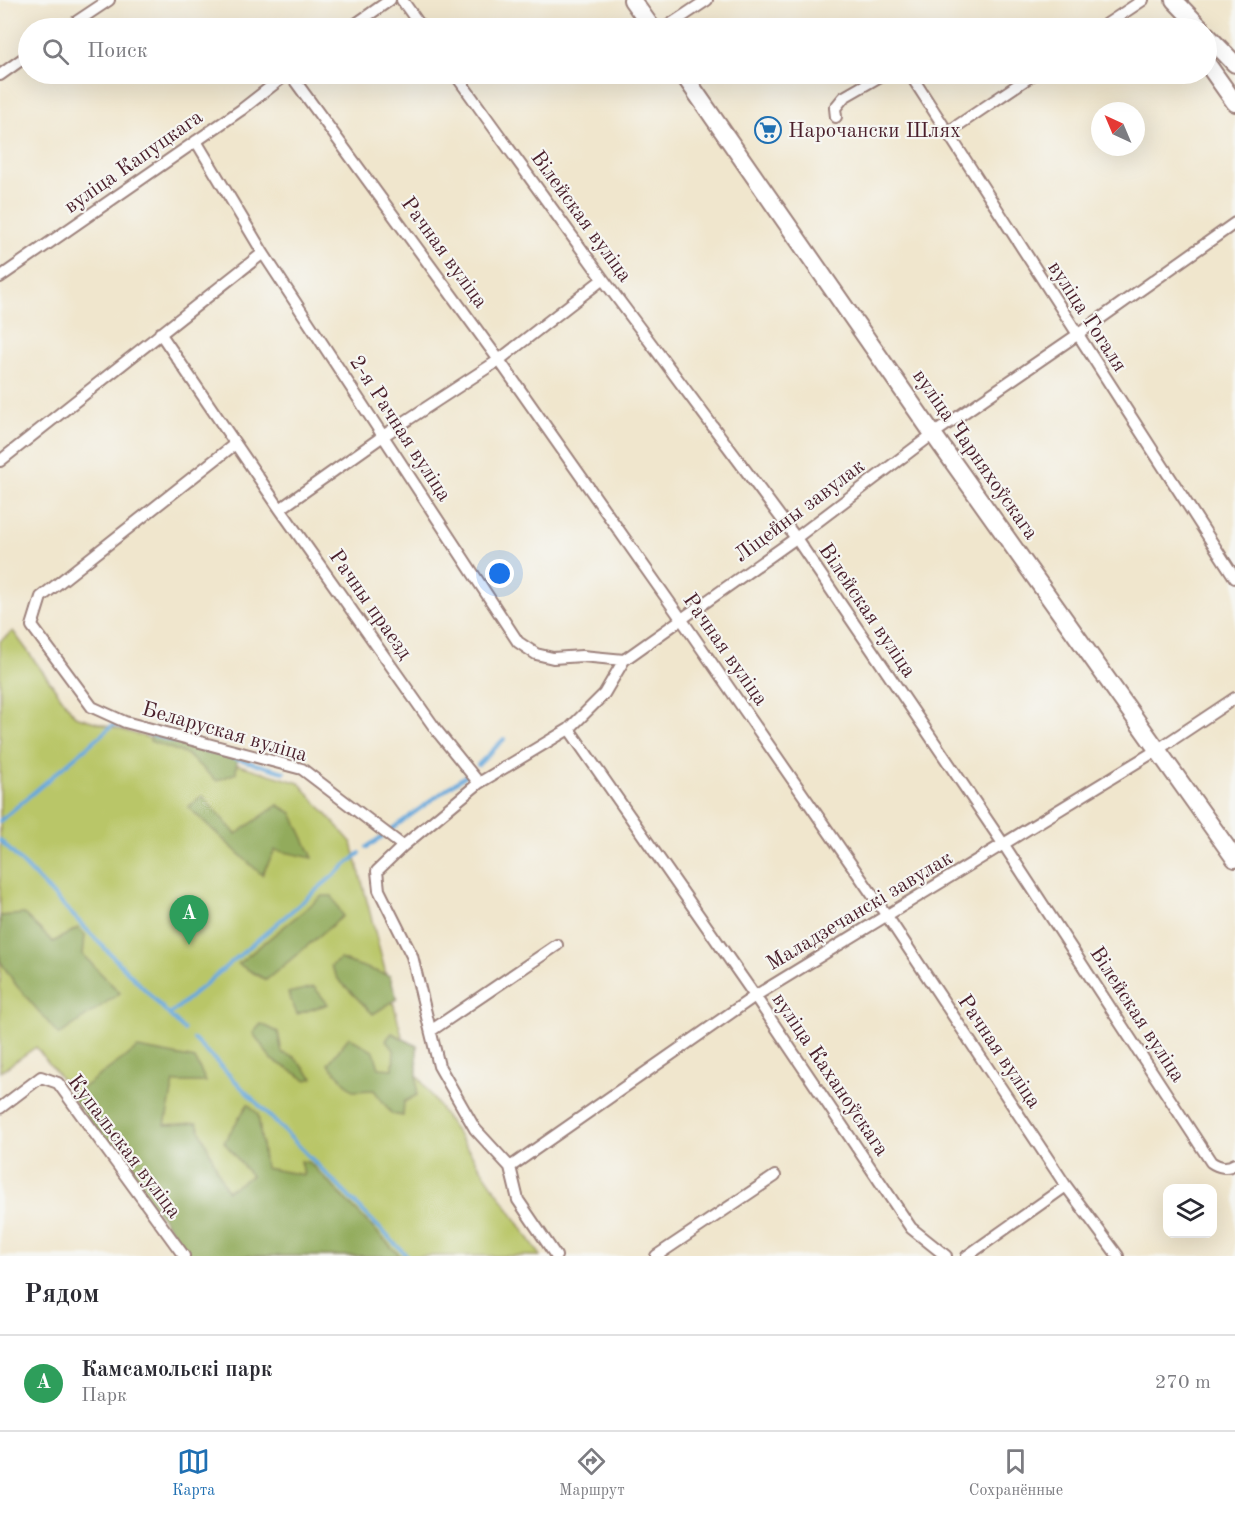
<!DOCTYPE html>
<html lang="ru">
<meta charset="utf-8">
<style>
body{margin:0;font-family:"Old Standard TT",serif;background:#f2f2f3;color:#2b2b33}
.controls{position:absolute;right:18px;bottom:18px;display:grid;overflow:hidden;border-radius:12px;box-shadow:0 6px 24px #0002}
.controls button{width:54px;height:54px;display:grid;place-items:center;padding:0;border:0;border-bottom:2px solid #e1e1e2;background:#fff;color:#2b2b33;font:30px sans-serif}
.compass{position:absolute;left:1091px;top:102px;width:54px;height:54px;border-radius:50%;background:#fff;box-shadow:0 6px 24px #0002;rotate:316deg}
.you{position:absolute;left:500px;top:574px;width:21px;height:21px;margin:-15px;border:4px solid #fff;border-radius:50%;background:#1a73e8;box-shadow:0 0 0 9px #1a73e833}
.badge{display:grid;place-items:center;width:39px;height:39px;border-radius:50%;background:#1f6fb2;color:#fff;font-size:20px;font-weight:700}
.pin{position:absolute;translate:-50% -50px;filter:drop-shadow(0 2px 3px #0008)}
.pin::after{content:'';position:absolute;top:32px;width:21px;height:18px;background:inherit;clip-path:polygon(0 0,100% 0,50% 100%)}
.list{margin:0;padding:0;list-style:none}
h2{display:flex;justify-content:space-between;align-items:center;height:78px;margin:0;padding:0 24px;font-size:26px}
h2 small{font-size:20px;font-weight:400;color:#7c7c81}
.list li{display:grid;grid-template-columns:39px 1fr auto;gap:18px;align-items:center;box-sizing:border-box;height:96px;padding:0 24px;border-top:2px solid #e1e1e2}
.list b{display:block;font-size:22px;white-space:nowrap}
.list p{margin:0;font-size:20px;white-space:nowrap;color:#7c7c81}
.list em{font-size:20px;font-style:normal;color:#7c7c81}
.icon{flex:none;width:33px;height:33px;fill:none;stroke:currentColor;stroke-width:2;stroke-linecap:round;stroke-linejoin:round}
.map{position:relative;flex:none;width:1235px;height:1256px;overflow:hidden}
.search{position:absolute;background:#fff;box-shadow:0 6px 24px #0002;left:18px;right:18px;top:18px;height:66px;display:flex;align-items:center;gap:15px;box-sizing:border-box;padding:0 21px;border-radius:33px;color:#7c7c81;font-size:22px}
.sheet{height:174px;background:#fff}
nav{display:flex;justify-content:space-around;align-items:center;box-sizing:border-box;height:84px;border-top:2px solid #e1e1e2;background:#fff;font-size:16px;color:#7c7c81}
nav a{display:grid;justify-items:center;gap:3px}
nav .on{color:#1f6fb2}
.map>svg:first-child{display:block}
.green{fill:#b9c668;stroke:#82724a;stroke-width:1.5}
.forest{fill:#92ab5c;stroke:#6e6544;stroke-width:1.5}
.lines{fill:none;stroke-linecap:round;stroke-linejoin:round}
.stream{stroke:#68a9dc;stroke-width:4}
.minor-casing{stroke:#9d827c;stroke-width:14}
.primary-casing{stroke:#9d827c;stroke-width:20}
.minor{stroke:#fff;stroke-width:10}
.primary{stroke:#fff;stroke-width:16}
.labels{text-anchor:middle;stroke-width:4.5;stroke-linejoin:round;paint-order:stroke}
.poi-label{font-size:21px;fill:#4a1f2b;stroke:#f6f6f2;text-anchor:start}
.street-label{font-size:21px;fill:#4a1f2b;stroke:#f6f6f2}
</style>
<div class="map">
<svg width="1235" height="1256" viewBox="0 0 1235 1256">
<rect width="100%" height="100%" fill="#f6f6f2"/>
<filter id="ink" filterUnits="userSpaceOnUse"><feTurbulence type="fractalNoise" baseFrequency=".0167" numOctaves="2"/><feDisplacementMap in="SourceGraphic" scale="12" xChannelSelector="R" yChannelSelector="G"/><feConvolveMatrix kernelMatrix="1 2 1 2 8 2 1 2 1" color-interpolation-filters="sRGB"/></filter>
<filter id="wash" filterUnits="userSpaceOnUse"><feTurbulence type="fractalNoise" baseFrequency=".008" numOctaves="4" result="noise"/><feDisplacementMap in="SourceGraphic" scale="24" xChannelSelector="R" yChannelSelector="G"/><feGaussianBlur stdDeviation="1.35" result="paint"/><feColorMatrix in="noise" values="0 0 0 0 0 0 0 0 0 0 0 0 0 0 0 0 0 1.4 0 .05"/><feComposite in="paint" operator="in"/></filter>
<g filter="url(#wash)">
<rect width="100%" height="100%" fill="#f0e6cd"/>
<!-- green -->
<path class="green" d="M13 631 75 716 299 783 352 843 409 1063 541 1256H202L36 1047 0 1072V641Z"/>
<!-- forest -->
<path class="forest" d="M151 736 237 760 236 773 217 781 186 754 150 741Z
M202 796 236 834 278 805 292 813 313 858 275 850 262 875 188 807Z
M322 896H332L343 916 266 980 238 964Z
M24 914 53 942 78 928 85 935 83 955 120 993 59 1035 16 985 0 961V916Z
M340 959 390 976 397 999 373 1014 338 979 331 966Z
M314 987 328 1004 297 1014 288 993Z
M261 1024 278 1032 282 1053 294 1057 313 1078 307 1080 271 1059 253 1033Z
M392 1033 417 1046V1095L404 1102 403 1116 392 1114 374 1090 353 1091 328 1064 349 1037 374 1052 379 1068 393 1069 394 1050 386 1040Z
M138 1048 195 1059 206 1082H174L165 1125 197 1123 227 1191 251 1176 224 1142 248 1104 258 1114 265 1168 304 1175 301 1161 310 1163 400 1256H191L71 1096Z"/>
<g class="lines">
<!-- stream -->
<path class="stream" d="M146 733 284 772
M478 765 504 739
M0 821 114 724 124 727
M389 831 469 773
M0 840 184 1030
M367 847 383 836
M169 1015 360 853
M194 1039 407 1256"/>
</g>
</g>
<g filter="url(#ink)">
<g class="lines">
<defs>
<path id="minor" d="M402 0 422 28
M67 28 109 0
M350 28 390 0
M665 28 707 0
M1101 28 1143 0
M290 74 499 360 682 620 887 916 1066 1186 1118 1256
M455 74 603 279 796 538 1004 845 1211 1162C1218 1167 1227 1169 1235 1164
M910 74 1235 578
M0 75 28 55
M836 117 835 108 844 97 884 74
M948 132 1034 74
M196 141 263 253 518 642 536 654 553 658 582 656 624 660
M0 277 241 110 287 74
M160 333 280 509 437 731 479 783
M235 444 41 597 32 626 92 707 125 722 302 769 403 846
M0 461 263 253
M280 509 383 436 499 360 603 279
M569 729 755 996 911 1228 946 1256
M432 1030 557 945
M0 1108 41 1077 58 1083 184 1256
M510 1167 755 996 1157 750 1235 698
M556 1256 518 1200 510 1167 475 1129 439 1066 412 956 379 890 377 871 403 846 479 783 569 729 604 694 624 660 796 538 933 434 1077 335 1235 223
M656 1256 775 1176
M967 1256 1066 1186"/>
<path id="primary" d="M632 0 652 28
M1174 0 1201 28
M1206 34 1235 64
M1206 62 1235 103
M683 74 933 434 1235 859"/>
</defs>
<!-- minor casing -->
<use href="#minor" class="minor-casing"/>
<!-- primary casing -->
<use href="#primary" class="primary-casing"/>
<!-- minor -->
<use href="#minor" class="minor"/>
<!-- primary -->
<use href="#primary" class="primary"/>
</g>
</g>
<!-- icons -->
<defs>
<symbol id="supermarket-ring" viewBox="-11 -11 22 22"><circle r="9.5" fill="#f6f6f2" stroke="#1f6fb2" stroke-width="1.5"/><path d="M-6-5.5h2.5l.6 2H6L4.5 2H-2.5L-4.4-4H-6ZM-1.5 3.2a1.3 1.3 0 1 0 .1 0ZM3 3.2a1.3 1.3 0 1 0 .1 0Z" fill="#1f6fb2"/></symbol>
</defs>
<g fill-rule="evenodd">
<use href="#supermarket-ring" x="753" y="115" width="30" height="30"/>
</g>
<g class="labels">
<!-- poi labels -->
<g class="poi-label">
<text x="788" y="137">Нарочански Шлях</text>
</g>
<!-- street labels -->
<g class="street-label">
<text transform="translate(133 161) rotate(-35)" y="7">вуліца Капуцкага</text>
<text transform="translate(582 216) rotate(54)" y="7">Вілейская вуліца</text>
<text transform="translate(445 252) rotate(54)" y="7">Рачная вуліца</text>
<text transform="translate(1088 316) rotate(57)" y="7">вуліца Гогаля</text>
<text transform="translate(401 428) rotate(57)" y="7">2-я Рачная вуліца</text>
<text transform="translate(976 454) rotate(55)" y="7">вуліца Чарняхоўскага</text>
<text transform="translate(799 510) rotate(-37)" y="7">Ліцейны завулак</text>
<text transform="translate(371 604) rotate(55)" y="7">Рачны праезд</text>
<text transform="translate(868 610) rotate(56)" y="7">Вілейская вуліца</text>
<text transform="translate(726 649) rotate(55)" y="7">Рачная вуліца</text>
<text transform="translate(225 731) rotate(16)" y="7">Беларуская вуліца</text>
<text transform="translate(859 910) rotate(-31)" y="7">Маладзечанскі завулак</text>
<text transform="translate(1138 1014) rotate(57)" y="7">Вілейская вуліца</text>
<text transform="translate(1000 1051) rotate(56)" y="7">Рачная вуліца</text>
<text transform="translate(831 1074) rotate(56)" y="7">вуліца Каханоўскага</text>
<text transform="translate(125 1146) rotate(53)" y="7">Купальская вуліца</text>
</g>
</g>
</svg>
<div class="controls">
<button><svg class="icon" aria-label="layers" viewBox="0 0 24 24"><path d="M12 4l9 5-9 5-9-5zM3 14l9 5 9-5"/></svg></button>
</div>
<svg class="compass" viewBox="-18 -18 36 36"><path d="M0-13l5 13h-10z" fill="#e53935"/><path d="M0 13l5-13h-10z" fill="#7c7c81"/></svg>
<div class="you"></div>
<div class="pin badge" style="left:189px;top:945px;background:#2e9e5b">A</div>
<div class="search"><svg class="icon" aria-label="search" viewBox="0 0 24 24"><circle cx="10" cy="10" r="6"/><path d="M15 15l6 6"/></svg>Поиск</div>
</div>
<section class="sheet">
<h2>Рядом<small></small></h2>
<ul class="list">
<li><span class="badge" style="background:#2e9e5b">A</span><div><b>Камсамольскі парк</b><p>Парк</p></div><em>270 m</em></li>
</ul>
</section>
<nav>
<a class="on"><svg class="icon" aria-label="map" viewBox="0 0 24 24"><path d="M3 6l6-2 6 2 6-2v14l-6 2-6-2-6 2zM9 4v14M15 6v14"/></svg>Карта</a>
<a><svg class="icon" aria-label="directions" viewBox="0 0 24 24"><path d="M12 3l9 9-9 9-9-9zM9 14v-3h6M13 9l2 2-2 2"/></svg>Маршрут</a>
<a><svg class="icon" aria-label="saved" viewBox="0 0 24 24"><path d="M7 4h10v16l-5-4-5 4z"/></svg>Сохранённые</a>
</nav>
